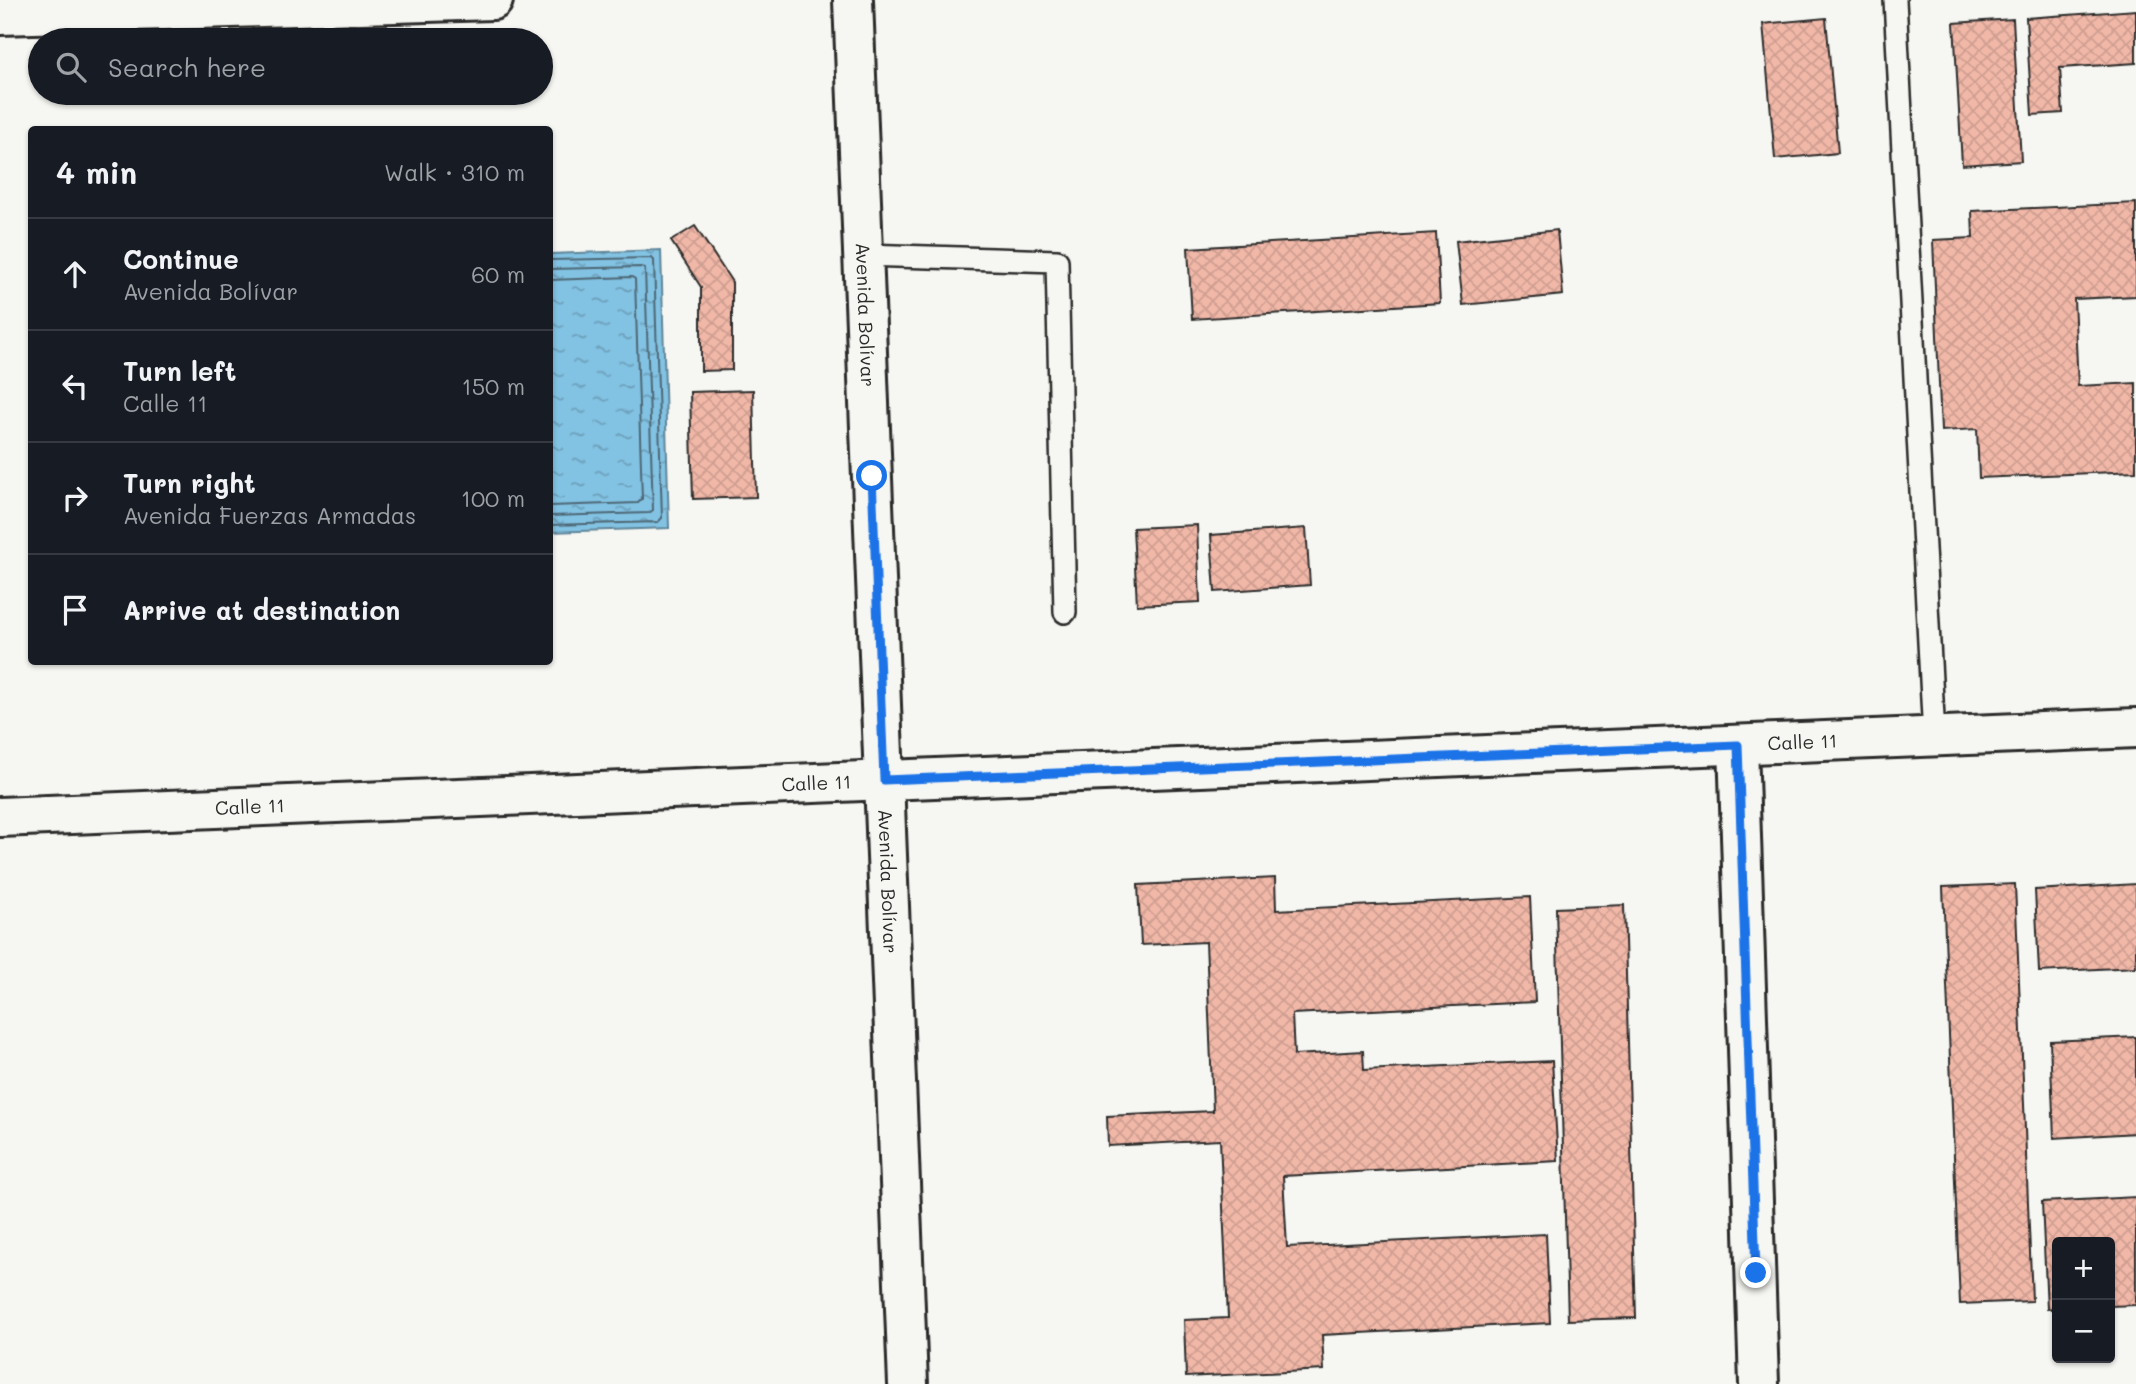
<!DOCTYPE html>
<meta charset="utf-8">
<style>
body{margin:0;font-family:Mali,sans-serif;background:#242831;color:#f1f3f6}
.controls{position:absolute;right:21px;bottom:21px;display:grid;overflow:hidden;border-radius:7px;box-shadow:0 2px 5px #0004}
.controls button{width:63px;height:63px;display:grid;place-items:center;padding:0;border:0;border-bottom:2px solid #363941;background:#171b24;color:#f1f3f6;font:35px sans-serif}
.stop{position:absolute;width:21px;height:21px;margin:-16px;border:5px solid #1a73e8;border-radius:50%;background:#fff}
.stop.end{background:#1a73e8;border-color:#fff;box-shadow:0 2px 7px #0008}
.list{margin:0;padding:0;list-style:none}
h2{display:flex;justify-content:space-between;align-items:center;height:91px;margin:0;padding:0 28px;font-size:30px}
h2 small{font-size:23px;font-weight:400;color:#9ea1a6}
.list li{display:grid;grid-template-columns:46px 1fr auto;gap:21px;align-items:center;box-sizing:border-box;height:112px;padding:0 28px;border-top:2px solid #363941}
.list b{display:block;font-size:26px;white-space:nowrap}
.list p{margin:0;font-size:23px;white-space:nowrap;color:#9ea1a6}
.list em{font-size:23px;font-style:normal;color:#9ea1a6}
.icon{flex:none;width:38px;height:38px;fill:none;stroke:currentColor;stroke-width:2;stroke-linecap:round;stroke-linejoin:round}
.map{position:relative;flex:none;width:2136px;height:1384px;overflow:hidden}
.search{position:absolute;background:#171b24;box-shadow:0 2px 5px #0004;left:28px;top:28px;width:525px;height:77px;display:flex;align-items:center;gap:18px;box-sizing:border-box;padding:0 24px;border-radius:38px;color:#9ea1a6;font-size:26px}
.panel{position:absolute;background:#171b24;box-shadow:0 2px 5px #0004;left:28px;top:126px;width:525px;height:539px;border-radius:7px}
.map>svg:first-child{display:block}
.water{fill:url(#water-ripples);stroke:#5f8699;stroke-width:2}
.lines{fill:none;stroke-linecap:round;stroke-linejoin:round}
.shore{stroke:#4e6775;stroke-width:2}
.building{fill:url(#building-cross-hatch);stroke:#2b2b2b;stroke-width:2}
.lane-casing{stroke:#2b2b2b;stroke-width:26}
.street-casing{stroke:#2b2b2b;stroke-width:44}
.lane{stroke:#f6f6f2;stroke-width:21}
.street{stroke:#f6f6f2;stroke-width:38}
.route{stroke:#1a73e8;stroke-width:9}
.labels{text-anchor:middle;stroke-width:5;stroke-linejoin:round;paint-order:stroke}
.street-label{font-size:19px;fill:#2b2b2b;stroke:#f6f6f2}
</style>
<div class="map">
<svg width="2136" height="1384" viewBox="0 0 2136 1384">
<defs>
<pattern id="water-ripples" width="26" height="14" patternUnits="userSpaceOnUse" patternTransform="scale(1.75)"><rect width="26" height="14" fill="#82c2e3"/><path d="M2 4q2-2 4 0t4 0M15 11q2-2 4 0t4 0" fill="none" stroke="#6b9eb8"/></pattern>
<pattern id="building-cross-hatch" width="8" height="8" patternUnits="userSpaceOnUse" patternTransform="scale(1.75)"><rect width="8" height="8" fill="#f1b8a8"/><path d="M0 0l8 8M0 8l8-8" fill="none" stroke="#cf9e91"/></pattern>
</defs>
<rect width="100%" height="100%" fill="#f6f6f2"/>
<filter id="ink" filterUnits="userSpaceOnUse"><feTurbulence type="fractalNoise" baseFrequency=".0143" numOctaves="2"/><feDisplacementMap in="SourceGraphic" scale="14" xChannelSelector="R" yChannelSelector="G"/><feConvolveMatrix kernelMatrix="1 2 1 2 8 2 1 2 1" color-interpolation-filters="sRGB"/></filter>
<g filter="url(#ink)">
<!-- water -->
<path class="water" d="M661 250 669 528 550 532V254Z"/>
<g class="lines">
<!-- shore -->
<path class="shore" d="M550 260 651 258 654 260 662 518 658 522 550 525
M550 269 642 267 645 269 653 510 649 513 550 516
M550 280 632 277 635 279 642 499 638 503 550 506"/>
</g>
<!-- building -->
<path class="building" d="M2136 10V63L2060 68 2063 113 2032 115 2026 18Z
M1826 18 1838 153 1775 159 1763 24Z
M2013 19 2021 161 1962 165 1954 23Z
M2136 203V296L2074 299 2078 386 2136 383V471L1979 478 1977 429 1941 431 1933 240 1973 238 1972 211Z
M695 226 732 282V370L701 371V287L671 241Z
M1557 230 1563 295 1463 305 1456 241Z
M1436 233 1440 303 1192 319 1188 248Z
M753 390 756 497 693 499 690 392Z
M1197 525 1200 602 1137 605 1133 528Z
M1306 528 1310 585 1215 592 1211 535Z
M1275 878 1276 910 1530 897 1535 1002 1292 1014 1294 1055 1363 1051 1364 1070 1552 1061 1558 1161 1283 1176 1287 1247 1546 1234 1550 1323 1322 1335 1324 1370 1186 1377 1184 1320 1228 1318 1220 1140 1108 1146 1107 1116 1213 1111 1206 942 1141 945 1138 885Z
M2015 884 2032 1301 1960 1304 1943 887Z
M2136 884V967L2039 972 2035 890Z
M1624 905 1636 1318 1568 1320 1556 908Z
M2136 1037V1133L2054 1138 2050 1041Z
M2136 1197V1305L2110 1306V1242H2057V1309H2047L2042 1202Z"/>
<g class="lines">
<defs>
<path id="lane" d="M1895 0 1934 737
M863 255 1057 261 1065 612"/>
<g id="street">
<path id="s1" d="M853 0 908 1384"/>
<path d="M0 15 493 0"/>
<path d="M1738 745 1759 1384"/>
<path id="s2" d="M0 817 2136 728"/>
</g>
</defs>
<!-- lane casing -->
<use href="#lane" class="lane-casing"/>
<!-- street casing -->
<use href="#street" class="street-casing"/>
<!-- lane -->
<use href="#lane" class="lane"/>
<!-- street -->
<use href="#street" class="street"/>
</g>
</g>
<g class="lines" filter="url(#ink)">
<!-- route -->
<path class="route" d="M872 476 884 780 1738 745 1756 1273"/>
</g>
<g class="labels">
<!-- street labels -->
<g class="street-label">
<text dy="7" stroke="none"><textPath href="#s1" startOffset="315">Avenida Bolívar</textPath></text>
<text dy="7" stroke="none"><textPath href="#s2" startOffset="1804">Calle 11</textPath></text>
<text dy="7" stroke="none"><textPath href="#s2" startOffset="817">Calle 11</textPath></text>
<text dy="7" stroke="none"><textPath href="#s2" startOffset="250">Calle 11</textPath></text>
<text dy="7" stroke="none"><textPath href="#s1" startOffset="882">Avenida Bolívar</textPath></text>
</g>
</g>
</svg>
<div class="controls">
<button>+</button>
<button>−</button>
</div>
<div class="stop" style="left:872px;top:476px"></div>
<div class="stop end" style="left:1756px;top:1273px"></div>
<div class="search"><svg class="icon" aria-label="search" viewBox="0 0 24 24"><circle cx="10" cy="10" r="6"/><path d="M15 15l6 6"/></svg>Search here</div>
<section class="panel">
<h2>4 min<small>Walk · 310 m</small></h2>
<ul class="list">
<li><svg class="icon" aria-label="ahead" viewBox="0 0 24 24"><path d="M12 20V5M6 11l6-6 6 6"/></svg><div><b>Continue</b><p>Avenida Bolívar</p></div><em>60 m</em></li>
<li><svg class="icon" aria-label="left" viewBox="0 0 24 24"><path d="M17 20v-9H6M10 6l-5 5 5 5"/></svg><div><b>Turn left</b><p>Calle 11</p></div><em>150 m</em></li>
<li><svg class="icon" aria-label="right" viewBox="0 0 24 24"><path d="M7 20v-9h11M14 6l5 5-5 5"/></svg><div><b>Turn right</b><p>Avenida Fuerzas Armadas</p></div><em>100 m</em></li>
<li><svg class="icon" aria-label="arrive" viewBox="0 0 24 24"><path d="M6 21V4h12l-3 4 3 4H6"/></svg><div><b>Arrive at destination</b></div></li>
</ul>
</section>
</div>
